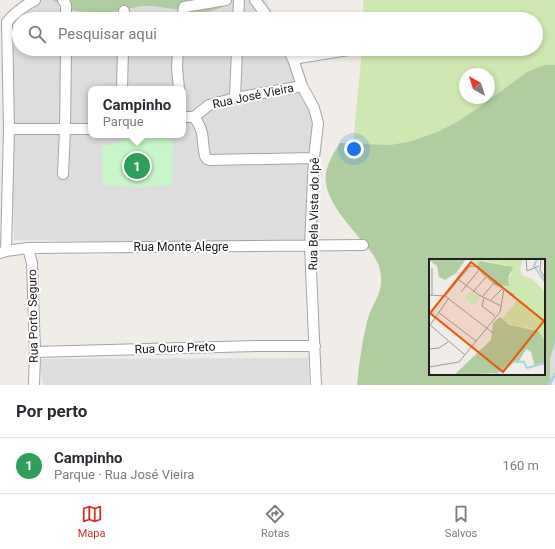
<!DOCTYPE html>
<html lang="pt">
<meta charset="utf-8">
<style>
body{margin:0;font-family:Roboto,sans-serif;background:#f2f2f3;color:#2b2b33}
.compass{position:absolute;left:459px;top:68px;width:36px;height:36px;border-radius:50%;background:#fff;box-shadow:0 2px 6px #0003;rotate:321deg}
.you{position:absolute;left:354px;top:149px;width:14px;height:14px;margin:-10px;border:3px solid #fff;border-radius:50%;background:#1a73e8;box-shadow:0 0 0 6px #1a73e833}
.badge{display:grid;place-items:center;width:26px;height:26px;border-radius:50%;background:#d93025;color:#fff;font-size:13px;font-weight:700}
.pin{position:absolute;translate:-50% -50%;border:2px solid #fff;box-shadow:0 1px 4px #0006}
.popup{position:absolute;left:88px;top:86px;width:98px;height:52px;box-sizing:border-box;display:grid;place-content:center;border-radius:8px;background:#fff;filter:drop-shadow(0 1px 3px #0005);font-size:13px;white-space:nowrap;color:#7c7c81}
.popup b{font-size:15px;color:#2b2b33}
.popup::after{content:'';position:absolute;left:50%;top:100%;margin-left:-8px;border:8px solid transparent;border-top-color:#fff}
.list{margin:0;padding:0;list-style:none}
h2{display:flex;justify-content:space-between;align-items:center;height:52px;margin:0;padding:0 16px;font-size:17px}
h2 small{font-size:13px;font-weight:400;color:#7c7c81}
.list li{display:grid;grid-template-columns:26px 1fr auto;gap:12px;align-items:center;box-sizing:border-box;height:56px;padding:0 16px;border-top:1px solid #e1e1e2}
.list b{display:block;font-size:15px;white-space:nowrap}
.list p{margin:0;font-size:13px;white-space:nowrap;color:#7c7c81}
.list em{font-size:13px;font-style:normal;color:#7c7c81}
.icon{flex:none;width:22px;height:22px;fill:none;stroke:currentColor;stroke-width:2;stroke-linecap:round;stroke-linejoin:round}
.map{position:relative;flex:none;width:555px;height:385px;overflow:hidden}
.search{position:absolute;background:#fff;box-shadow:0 2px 6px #0003;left:12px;right:12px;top:12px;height:44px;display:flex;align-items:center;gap:10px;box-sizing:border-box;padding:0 14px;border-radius:22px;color:#7c7c81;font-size:15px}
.sheet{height:108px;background:#fff}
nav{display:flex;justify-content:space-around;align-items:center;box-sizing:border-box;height:56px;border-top:1px solid #e1e1e2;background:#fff;font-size:11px;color:#7c7c81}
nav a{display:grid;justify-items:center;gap:2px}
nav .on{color:#d93025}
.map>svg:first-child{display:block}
.residential{fill:#dedddd;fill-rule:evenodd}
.grass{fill:#cfe7b0;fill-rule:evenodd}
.forest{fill:#afcd9e;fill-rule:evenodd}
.park{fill:#c7f7c8}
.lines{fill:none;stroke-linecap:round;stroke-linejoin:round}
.stream{stroke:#aad4db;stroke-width:3}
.minor-casing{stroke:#a4a4a4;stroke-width:12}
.minor{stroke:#fff;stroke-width:10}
.labels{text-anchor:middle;stroke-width:4;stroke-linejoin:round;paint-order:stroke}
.street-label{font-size:12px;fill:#202020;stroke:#fff}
.inset-river{fill:none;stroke:#aad4db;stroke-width:2}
.inset-road{fill:none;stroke:#9d9a97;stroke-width:1}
.view{fill:#e8590c;fill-opacity:0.15;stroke:#e8590c;stroke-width:2}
.inset-edge{fill:none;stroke:#202020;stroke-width:2}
</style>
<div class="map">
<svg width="555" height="385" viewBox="0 0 555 385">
<rect width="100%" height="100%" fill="#f0ece7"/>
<!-- residential -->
<path class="residential" d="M21 0H266L275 19H19V49H289L321 118 319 155V245L14 240 11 123 15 12ZM91 89H183V135H91Z
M555 343V376L550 385V359Z
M308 358 309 385H43L39 359Z"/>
<!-- grass -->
<path class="grass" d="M363 0H555V65H544L527 72 478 108 455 123 437 132 412 141 390 145 353 144 362 49H536V19H364ZM465 74H489V98H465Z"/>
<!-- forest -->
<path class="forest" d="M52 0H232C224 7 214 11 203 13L152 6H141L109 13 95 14 72 10Z
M544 65H555V343L550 359V385H357C359 364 362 342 367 322 372 301 385 294 380 270 378 260 371 251 364 244 350 225 322 199 326 173 328 162 334 152 340 143L390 145 412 141 437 132 455 123 478 108 527 72ZM430 260H544V374H430Z"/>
<!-- park -->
<path class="park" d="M140 135H173L172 185 140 187 103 185 102 147Z"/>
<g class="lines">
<!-- stream -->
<path class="stream" d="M549 385 555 374"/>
<defs>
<path id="minor" d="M63 0 66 5V19
M255 0 269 19
M124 19V11
M182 19 184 7 226 0
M238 19 239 0
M178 49 177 67 179 89
M288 49 293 59 302 86 314 108 318 123 314 158 310 246 316 385
M293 59 354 49
M122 89 123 49
M235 98 237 49
M183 117H194L209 105 235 98 302 86
M194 117C206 133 201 139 205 156L207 159 210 160 314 158
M9 129H91
M63 174 65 130 66 49
M28 248 32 263 35 352 34 385
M6 251 9 129 7 22C15 12 24 6 35 0
M0 253 6 251 28 248 363 245
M35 352 256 346H315"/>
</defs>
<!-- minor casing -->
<use href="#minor" class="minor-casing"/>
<!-- minor -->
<use href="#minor" class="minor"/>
</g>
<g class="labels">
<!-- street labels -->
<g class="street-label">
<text transform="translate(253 96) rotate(-12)" y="4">Rua José Vieira</text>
<text transform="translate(314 214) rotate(-89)" y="4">Rua Bela Vista do Ipê</text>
<text x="181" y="251">Rua Monte Alegre</text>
<text transform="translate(33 316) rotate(-91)" y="4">Rua Porto Seguro</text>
<text transform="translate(175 348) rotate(-2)" y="4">Rua Ouro Preto</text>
</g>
</g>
<!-- overview -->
<g transform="translate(429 259)">
<rect width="116" height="116" fill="#f0ece7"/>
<path d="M41 0H94L91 10 93 16 104 21 116 32V82L103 69 85 67 73 60 90 39 74 28 80 27 79 19 83 15 77 6 55 2 48 7Z" fill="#cfe7b0"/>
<path d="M37 0 27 14 16 21 10 18 8 7 0 1ZM51 2 84 8 79 19 80 27H67L53 15 48 7ZM71 58 81 66 109 72 116 82V104H110L106 108 102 93 97 90 89 104 86 103 68 114 25 116 62 81 64 64Z" fill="#afcd9e"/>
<path d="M40 33 47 36 53 40H50L45 46 36 39Z" fill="#c7f7c8"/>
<path class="inset-river" d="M108 0 105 7 116 23M65 116 86 102 95 103 98 109 116 104"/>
<path class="inset-road" d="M97 0 98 12 110 7M112 0 111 11 116 19M3 9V36M30 21 50 36 72 47M44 33 57 18M0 36 16 37 64 74M16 37 41 7 50 8V11L32 33M53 38 65 24 85 36M20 39 1 66 36 96M55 39 53 47 66 57M62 41 74 29M9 53 47 82M0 90 10 89 19 83M0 108 30 103 71 53 75 30"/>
<path class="view" d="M42 3 115 62 74 113 1 54Z"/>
<rect width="116" height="116" class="inset-edge"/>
</g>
</svg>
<svg class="compass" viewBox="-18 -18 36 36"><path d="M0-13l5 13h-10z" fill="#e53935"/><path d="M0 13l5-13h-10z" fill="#7c7c81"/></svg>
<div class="you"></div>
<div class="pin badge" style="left:137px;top:166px;background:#2e9e5b">1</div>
<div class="popup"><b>Campinho</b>Parque</div>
<div class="search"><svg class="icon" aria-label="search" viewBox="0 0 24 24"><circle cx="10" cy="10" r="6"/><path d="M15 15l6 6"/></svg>Pesquisar aqui</div>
</div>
<section class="sheet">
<h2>Por perto<small></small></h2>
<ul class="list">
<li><span class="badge" style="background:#2e9e5b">1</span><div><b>Campinho</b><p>Parque · Rua José Vieira</p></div><em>160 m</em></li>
</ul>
</section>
<nav>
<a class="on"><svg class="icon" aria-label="map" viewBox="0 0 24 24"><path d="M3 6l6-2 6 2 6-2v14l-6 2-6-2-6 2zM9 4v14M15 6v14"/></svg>Mapa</a>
<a><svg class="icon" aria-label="directions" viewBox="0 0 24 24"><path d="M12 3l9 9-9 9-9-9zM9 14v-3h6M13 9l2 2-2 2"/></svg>Rotas</a>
<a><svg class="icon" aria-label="saved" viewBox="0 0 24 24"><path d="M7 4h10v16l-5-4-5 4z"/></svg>Salvos</a>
</nav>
